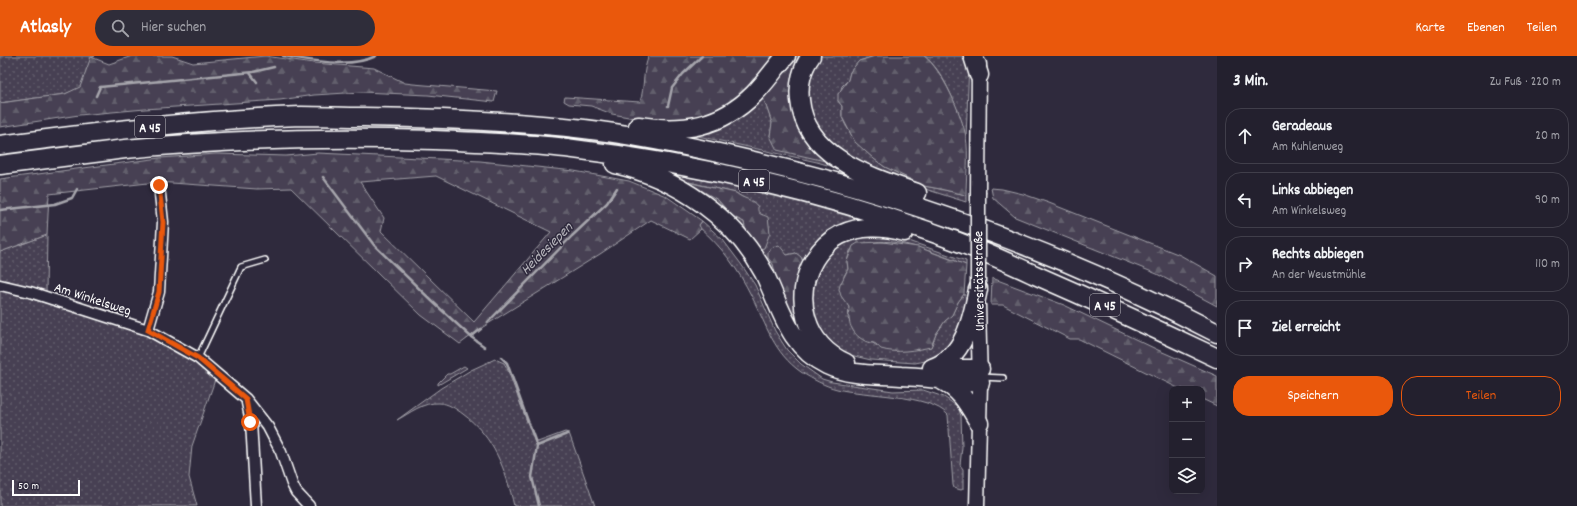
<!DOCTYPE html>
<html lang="de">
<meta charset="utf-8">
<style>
body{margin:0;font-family:Dekko,sans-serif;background:#2f2d3a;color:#f1f3f6}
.controls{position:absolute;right:12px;bottom:12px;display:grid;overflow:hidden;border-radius:8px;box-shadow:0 4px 16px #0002}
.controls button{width:36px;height:36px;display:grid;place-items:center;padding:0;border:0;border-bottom:1px solid #403e4a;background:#23202e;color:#f1f3f6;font:20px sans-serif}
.scale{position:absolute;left:12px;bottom:10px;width:68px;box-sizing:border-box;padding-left:4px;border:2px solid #fff;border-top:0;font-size:11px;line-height:14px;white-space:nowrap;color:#fff;-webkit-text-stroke:3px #2f2a3d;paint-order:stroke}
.stop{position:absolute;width:12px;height:12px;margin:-9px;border:3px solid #ea580c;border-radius:50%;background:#fff}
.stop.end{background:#ea580c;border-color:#fff;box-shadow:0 1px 4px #0008}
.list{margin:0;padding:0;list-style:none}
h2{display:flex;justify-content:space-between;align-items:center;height:52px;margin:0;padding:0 16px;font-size:17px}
h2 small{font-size:13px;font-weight:400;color:#a3a3aa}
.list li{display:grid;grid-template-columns:26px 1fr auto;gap:12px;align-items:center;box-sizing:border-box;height:56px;margin:0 8px 8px;padding:0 8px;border:1px solid #403e4a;border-radius:16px}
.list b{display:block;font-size:15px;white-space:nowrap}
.list p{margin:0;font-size:13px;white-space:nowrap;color:#a3a3aa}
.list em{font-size:13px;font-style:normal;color:#a3a3aa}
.actions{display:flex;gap:8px;padding:12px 16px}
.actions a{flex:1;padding:9px 0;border:1px solid #ea580c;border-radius:16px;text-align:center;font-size:14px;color:#ea580c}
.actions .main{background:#ea580c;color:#fff}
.icon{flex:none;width:22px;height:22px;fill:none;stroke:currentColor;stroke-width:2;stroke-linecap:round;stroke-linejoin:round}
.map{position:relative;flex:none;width:1217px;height:450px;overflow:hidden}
header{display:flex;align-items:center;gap:24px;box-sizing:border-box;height:56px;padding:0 20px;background:#ea580c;color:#fff}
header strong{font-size:19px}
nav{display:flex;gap:22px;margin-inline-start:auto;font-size:14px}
.search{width:280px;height:36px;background:#2f2d3a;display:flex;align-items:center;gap:10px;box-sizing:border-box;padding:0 14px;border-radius:22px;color:#a3a3aa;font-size:15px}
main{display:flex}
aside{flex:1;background:#23202e}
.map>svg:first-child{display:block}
.grass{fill:url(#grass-dots);stroke:#a2a0a8;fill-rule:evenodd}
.forest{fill:url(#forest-firs);stroke:#a2a0a8;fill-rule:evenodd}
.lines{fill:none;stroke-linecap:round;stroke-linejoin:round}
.stream{stroke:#a7a6ad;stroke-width:2.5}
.service-casing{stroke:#fff;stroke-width:8}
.minor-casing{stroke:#fff;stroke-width:13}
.secondary-casing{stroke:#fff;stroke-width:17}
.motorway-casing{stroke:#fff;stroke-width:21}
.service{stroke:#2f2a3d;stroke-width:5}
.minor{stroke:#2f2a3d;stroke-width:10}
.secondary{stroke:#2f2a3d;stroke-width:14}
.motorway{stroke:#2f2a3d;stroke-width:18}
.secondary-bridge-casing{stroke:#fff;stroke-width:17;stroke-linecap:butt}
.secondary-bridge{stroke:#2f2a3d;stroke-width:14}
.route{stroke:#ea580c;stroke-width:5}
.labels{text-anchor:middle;stroke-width:3;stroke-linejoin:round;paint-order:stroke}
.shield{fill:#2f2a3d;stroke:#c1bfc5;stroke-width:1}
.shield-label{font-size:13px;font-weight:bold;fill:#fff}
.street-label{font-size:14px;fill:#fff;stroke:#2f2a3d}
.water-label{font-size:15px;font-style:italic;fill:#b6b4bb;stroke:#2f2a3d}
</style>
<header>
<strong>Atlasly</strong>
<div class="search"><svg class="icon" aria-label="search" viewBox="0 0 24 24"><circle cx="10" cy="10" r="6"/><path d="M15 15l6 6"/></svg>Hier suchen</div>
<nav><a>Karte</a><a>Ebenen</a><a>Teilen</a></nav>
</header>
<main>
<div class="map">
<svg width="1217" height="450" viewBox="0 0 1217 450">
<defs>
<pattern id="grass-dots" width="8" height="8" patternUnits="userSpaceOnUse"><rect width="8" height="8" fill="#464152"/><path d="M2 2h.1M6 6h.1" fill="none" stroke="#625e6c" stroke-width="1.8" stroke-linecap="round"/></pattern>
<pattern id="forest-firs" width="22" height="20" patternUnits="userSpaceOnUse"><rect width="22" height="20" fill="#464152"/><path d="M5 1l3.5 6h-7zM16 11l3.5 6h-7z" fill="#625e6c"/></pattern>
</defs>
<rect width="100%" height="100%" fill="#2f2a3d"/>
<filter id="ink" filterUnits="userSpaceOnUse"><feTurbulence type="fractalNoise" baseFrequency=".025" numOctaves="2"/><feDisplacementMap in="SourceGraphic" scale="8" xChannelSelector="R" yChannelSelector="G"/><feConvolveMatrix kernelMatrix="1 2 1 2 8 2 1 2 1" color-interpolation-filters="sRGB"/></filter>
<g filter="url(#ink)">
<!-- grass -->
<path class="grass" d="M0 0H95L91 2 80 32 65 38 0 47Z
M820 0H875L859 5 850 16 848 24 842 30 838 45 842 50V61L845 68 855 85 874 103 885 111 924 130 940 133 966 139V146C918 130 811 104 806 43 805 27 813 13 820 0Z
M924 0H966L969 7 966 82C960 58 945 15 924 0Z
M761 35 772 67 770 80 829 100 858 118 817 106 684 77Z
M653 114 732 130 802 147 873 167 886 180 909 185 966 205V209C940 199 901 182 874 186 866 188 858 192 850 195L847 205 848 213 844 220 846 246 849 251 848 263 869 287H873L877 290 895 295 931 291 936 278 945 265 952 259 958 246 964 238 967 244 958 282 936 303 915 307 871 304 850 299 812 295 762 207ZM689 126 736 137C739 140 743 141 747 144 753 148 756 157 763 159L745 173 744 166 732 160 718 144ZM796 197 803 206 775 215 773 208 787 199Z
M702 165 723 184 741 208 755 229 775 275 787 294 801 308 822 323 832 326 893 335 923 334 944 341 958 351 961 360 962 391 960 409 963 413V433L961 434 954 432 953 429 948 359C930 338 865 340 837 333 825 330 812 323 801 316 773 296 767 270 752 241 738 213 723 192 699 171V169Z
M47 179 46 236 0 225V196Z
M0 234 140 274 189 302 216 321 192 390 189 421 197 450H0Z
M495 303 504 307 507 312 535 387 565 376 569 377 595 450H514C506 414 494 381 463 358 456 353 448 347 439 347 423 346 410 357 397 364L441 332 471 314Z
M464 310 467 312 438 329V327L447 318H450Z"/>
<!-- forest -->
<path class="forest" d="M132 0H172L193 7 265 0 314 7 374 12 405 27 413 28 497 35 494 46 428 39 362 36 314 39 280 44 145 53 79 59 0 71V47L65 38 80 31 91 1 109 8Z
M649 0H777L739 44 698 64H645L612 58 591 50 569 48 564 45 565 41 640 46C645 31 642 15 649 0Z
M790 0H800L805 3 797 26 829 100 825 105 777 94 770 80 772 67 761 35Z
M875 0H924C942 13 962 59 966 81 969 97 966 122 966 139L940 133 924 130 885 111 874 103 855 86 842 61V50L838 45V38L848 24 850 16 859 5Z
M318 97 480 105 574 115 629 125 666 140 702 165 699 169 701 173 690 183 651 164 600 198 483 271 460 288 421 259 291 132 257 133 157 126 49 138 47 179 0 196V123L160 102 216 98 286 100ZM436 120 551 176 474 266 381 175 384 162 360 126Z
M687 126 736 137C744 144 752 142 758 151 757 159 762 158 768 161L770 177 764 192 760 193C750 189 746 177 744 166L732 160 718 144Z
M991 132 1002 133 1023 138 1049 147 1180 199 1217 220V250L1157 218 1015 161 993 142Z
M883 186 918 191 966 209 964 238 958 246 952 259 945 265 936 278 931 291C916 294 896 298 881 293 878 291 877 288 874 287 871 286 868 287 865 285 850 277 848 266 849 251L841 240 839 233 840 229 848 213 847 205 853 190 858 187Z
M779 189 787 199 796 197 801 201 803 206 798 264 794 265 778 229 773 208 768 202V195L773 191Z
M992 222 1064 249 1158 294 1217 320V350L1202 343V333H1180L1079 283H1070L1003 249H991Z"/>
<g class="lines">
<!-- stream -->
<path class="stream" d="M283 0C312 4 349 13 376 0
M250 17 257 26
M96 40 100 31 253 16 274 11
M668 50 672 32 683 18 702 0
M323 121 374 189 433 246 471 281 485 291
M0 154 55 148 72 142 77 133
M488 266 572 180 607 147 617 132
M471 281 481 273
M501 301 507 307 537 390 532 421 539 450
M537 390 567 378"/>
<defs>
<path id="service" d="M198 302 241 211 265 204
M980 321 1003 322"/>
<path id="minor" d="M0 229 30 236 148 274 198 302 246 343 268 371 281 396 292 428 296 436 309 450
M148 274 159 236 163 166 159 129
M247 347 251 366 256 450"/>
<path id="secondary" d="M978 136 979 8
M977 450 980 327 978 249"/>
<path id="motorway" d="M811 0C802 12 798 29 800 44 805 101 871 121 917 137
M973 0 979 19
M638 70C683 77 721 71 754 38 766 26 775 12 786 0
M0 89C100 76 200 63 301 60 322 60 343 61 364 61 438 62 511 65 584 73 638 79 693 91 745 103 910 141 1067 199 1217 277
M615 108C677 122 734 161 764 217 781 252 789 291 827 309 850 320 877 318 901 320 928 321 953 325 980 327
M0 109C42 104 83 98 125 93 227 83 331 81 434 84 478 86 523 87 566 92 691 107 816 135 934 177 968 189 1001 203 1033 218 1095 245 1156 273 1217 302
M846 307C805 289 792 241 814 204 820 194 830 184 840 179 860 169 884 170 904 176
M932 312C964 301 972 264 978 233
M942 313H980
M941 324C962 335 968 348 979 367"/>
</defs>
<!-- service casing -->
<use href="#service" class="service-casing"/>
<!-- minor casing -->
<use href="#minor" class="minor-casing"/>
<!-- secondary casing -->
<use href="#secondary" class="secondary-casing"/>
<!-- motorway casing -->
<use href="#motorway" class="motorway-casing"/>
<!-- service -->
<use href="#service" class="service"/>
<!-- minor -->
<use href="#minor" class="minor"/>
<!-- secondary -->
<use href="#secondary" class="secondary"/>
<!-- motorway -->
<use href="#motorway" class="motorway"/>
<defs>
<path id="secondary-bridge" d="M978 136V233"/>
</defs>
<!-- secondary-bridge casing -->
<use href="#secondary-bridge" class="secondary-bridge-casing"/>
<!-- secondary-bridge -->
<use href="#secondary-bridge" class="secondary-bridge"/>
</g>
</g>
<g class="lines" filter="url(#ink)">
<!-- route -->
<path class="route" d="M159 129 163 166 159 236 148 274 198 302 246 343 250 366"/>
</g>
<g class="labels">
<!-- shield labels -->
<g class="shield">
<rect x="135" y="60" width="30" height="22" rx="3"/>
<rect x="739" y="114" width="30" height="22" rx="3"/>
<rect x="1090" y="238" width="30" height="22" rx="3"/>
</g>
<g class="shield-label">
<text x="150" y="76">A 45</text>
<text x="754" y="130">A 45</text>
<text x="1105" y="254">A 45</text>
</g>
<!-- street labels -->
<g class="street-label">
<text transform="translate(978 225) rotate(-91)" y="5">Universitätsstraße</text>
<text transform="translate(93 242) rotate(18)" y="5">Am Winkelsweg</text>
</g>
<!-- water labels -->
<g class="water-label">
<text transform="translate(546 192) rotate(-45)" y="5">Heidesiepen</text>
</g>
</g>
</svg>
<div class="controls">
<button>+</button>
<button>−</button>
<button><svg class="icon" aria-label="layers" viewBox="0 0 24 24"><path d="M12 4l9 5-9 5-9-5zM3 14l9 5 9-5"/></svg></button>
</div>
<div class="scale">50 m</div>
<div class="stop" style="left:250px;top:366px"></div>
<div class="stop end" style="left:159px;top:129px"></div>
</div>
<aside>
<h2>3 Min.<small>Zu Fuß · 220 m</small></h2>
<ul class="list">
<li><svg class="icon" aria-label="ahead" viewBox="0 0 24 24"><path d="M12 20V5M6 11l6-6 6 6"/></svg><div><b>Geradeaus</b><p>Am Kuhlenweg</p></div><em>20 m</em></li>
<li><svg class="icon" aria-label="left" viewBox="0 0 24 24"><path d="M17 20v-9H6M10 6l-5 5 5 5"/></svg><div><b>Links abbiegen</b><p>Am Winkelsweg</p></div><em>90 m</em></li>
<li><svg class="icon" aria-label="right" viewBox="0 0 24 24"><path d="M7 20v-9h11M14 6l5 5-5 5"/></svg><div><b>Rechts abbiegen</b><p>An der Weustmühle</p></div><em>110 m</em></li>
<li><svg class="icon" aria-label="arrive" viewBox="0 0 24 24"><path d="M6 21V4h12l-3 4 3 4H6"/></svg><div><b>Ziel erreicht</b></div></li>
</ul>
<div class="actions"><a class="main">Speichern</a><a>Teilen</a></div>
</aside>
</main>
